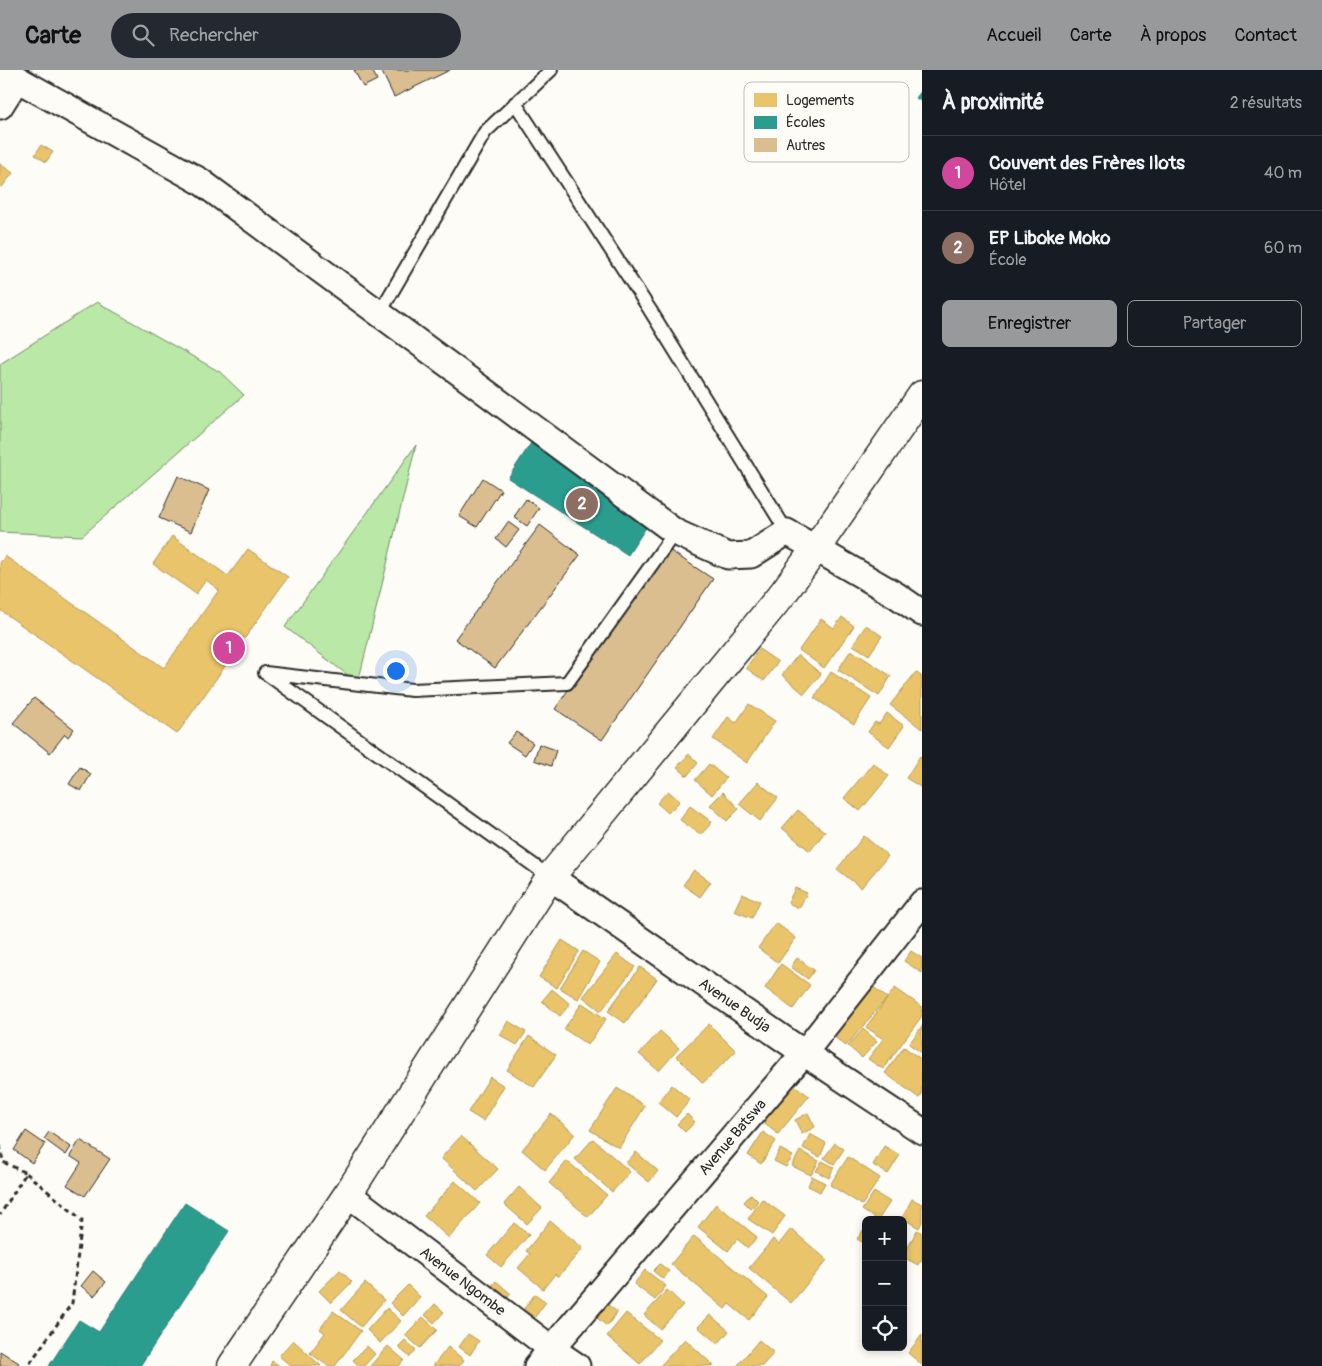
<!DOCTYPE html>
<html lang="fr">
<meta charset="utf-8">
<style>
body{margin:0;font-family:Pangolin,sans-serif;background:#242831;color:#f1f3f6}
.controls{position:absolute;right:15px;bottom:15px;display:grid;overflow:hidden;border-radius:8px;box-shadow:0 2px 8px #0003}
.controls button{width:45px;height:45px;display:grid;place-items:center;padding:0;border:0;border-bottom:1px solid #363941;background:#171b24;color:#f1f3f6;font:25px sans-serif}
.you{position:absolute;left:395px;top:600px;width:18px;height:18px;margin:-12px;border:4px solid #fff;border-radius:50%;background:#1a73e8;box-shadow:0 0 0 8px #1a73e833}
.badge{display:grid;place-items:center;width:32px;height:32px;border-radius:50%;background:#98999b;color:#fff;font-size:16px;font-weight:700}
.pin{position:absolute;translate:-50% -50%;border:2px solid #fff;box-shadow:0 1px 5px #0006}
.list{margin:0;padding:0;list-style:none}
h2{display:flex;justify-content:space-between;align-items:center;height:65px;margin:0;padding:0 20px;font-size:21px}
h2 small{font-size:16px;font-weight:400;color:#9ea1a6}
.list li{display:grid;grid-template-columns:32px 1fr auto;gap:15px;align-items:center;box-sizing:border-box;height:75px;padding:0 20px;border-top:1px solid #363941}
.list b{display:block;font-size:19px;white-space:nowrap}
.list p{margin:0;font-size:16px;white-space:nowrap;color:#9ea1a6}
.list em{font-size:16px;font-style:normal;color:#9ea1a6}
.actions{display:flex;gap:10px;padding:15px 20px}
.actions a{flex:1;padding:11px 0;border:1px solid #98999b;border-radius:8px;text-align:center;font-size:18px;color:#98999b}
.actions .main{background:#98999b;color:#111}
.icon{flex:none;width:28px;height:28px;fill:none;stroke:currentColor;stroke-width:2;stroke-linecap:round;stroke-linejoin:round}
.map{position:relative;flex:none;width:922px;height:1296px;overflow:hidden}
header{display:flex;align-items:center;gap:30px;box-sizing:border-box;height:70px;padding:0 25px;background:#98999b;color:#111}
header strong{font-size:24px}
nav{display:flex;gap:28px;margin-inline-start:auto;font-size:18px}
.search{width:350px;height:45px;background:#242831;display:flex;align-items:center;gap:12px;box-sizing:border-box;padding:0 18px;border-radius:28px;color:#9ea1a6;font-size:19px}
main{display:flex}
aside{flex:1;background:#171b24}
.map>svg:first-child{display:block}
.green{fill:#bae8a6;stroke:#728a68}
.homes{fill:#e9c46a;stroke:#b09657}
.schools{fill:#2a9d8f;stroke:#2a7b71}
.building{fill:#dbbe90;stroke:#2b2b2b}
.lines{fill:none;stroke-linecap:round;stroke-linejoin:round}
.lane-casing{stroke:#2b2b2b;stroke-width:16}
.street-casing{stroke:#2b2b2b;stroke-width:29}
.secondary-casing{stroke:#2b2b2b;stroke-width:31}
.path{stroke:#2b2b2b;stroke-width:3;stroke-dasharray:5 4;stroke-linecap:butt}
.lane{stroke:#fdfcf7;stroke-width:12}
.street{stroke:#fdfcf7;stroke-width:25}
.secondary{stroke:#fdfcf7;stroke-width:28}
.labels{text-anchor:middle;stroke-width:5;stroke-linejoin:round;paint-order:stroke}
.street-label{font-size:15px;fill:#2b2b2b;stroke:#fdfcf7}
.key{fill:#fdfcf7;stroke:#bebdba;stroke-width:1}
.key-label{font-size:14px;fill:#2b2b2b}
</style>
<header>
<strong>Carte</strong>
<div class="search"><svg class="icon" aria-label="search" viewBox="0 0 24 24"><circle cx="10" cy="10" r="6"/><path d="M15 15l6 6"/></svg>Rechercher</div>
<nav><a>Accueil</a><a>Carte</a><a>À propos</a><a>Contact</a></nav>
</header>
<main>
<div class="map">
<svg width="922" height="1296" viewBox="0 0 922 1296">
<rect width="100%" height="100%" fill="#fdfcf7"/>
<filter id="ink" filterUnits="userSpaceOnUse"><feTurbulence type="fractalNoise" baseFrequency=".02" numOctaves="2"/><feDisplacementMap in="SourceGraphic" scale="10" xChannelSelector="R" yChannelSelector="G"/><feConvolveMatrix kernelMatrix="1 2 1 2 8 2 1 2 1" color-interpolation-filters="sRGB"/></filter>
<g filter="url(#ink)">
<!-- green -->
<path class="green" d="M97 232 220 302 244 325 82 466 0 462V294Z
M416 375 358 613 285 557Z"/>
<!-- homes -->
<path class="homes" d="M41 75 53 82 46 92 35 85Z
M0 94 13 103 2 117 0 116Z
M172 466 228 506 248 479 288 507 177 664 0 540V493L5 486 164 598 219 520 206 510 196 524 153 494Z
M842 547 854 556 824 598 799 580 821 549 834 558Z
M866 555 882 566 869 585 853 575Z
M759 579 778 592 764 611 746 598Z
M851 580 891 606 879 626 838 600Z
M798 585 821 604 804 624 782 605Z
M831 602 871 628 854 654 814 628Z
M916 602 922 607V659L890 635Z
M749 634 775 651 747 693 713 669 728 647 736 653Z
M887 643 904 656 889 677 868 662 875 652 879 654Z
M689 684 698 693 687 706 677 697Z
M920 686 922 688V718L906 708Z
M873 693 889 706 860 741 844 728Z
M709 694 726 708 712 725 695 710Z
M758 712 778 728 760 751 739 734Z
M668 721 680 731 668 743 657 733Z
M723 722 739 739 727 751 710 735Z
M690 736 712 752 701 765 680 750Z
M798 740 825 762 810 781 782 758Z
M864 766 888 786 861 818 837 799Z
M694 800 711 812 700 827 683 815Z
M795 818 807 823 799 838 788 833Z
M742 824 760 831 752 848 734 841Z
M776 853 796 868 778 893 758 878Z
M562 870 579 881 557 918 539 907Z
M583 881 600 892 578 929 560 918Z
M911 881 922 888V903L904 891Z
M617 884 635 897 601 941 583 927Z
M797 888 814 900 808 909 791 897Z
M781 894 810 915 793 939 765 918Z
M640 897 657 909 625 953 608 941Z
M870 914 887 928 846 976 829 963Z
M895 918 922 937V946L883 999 868 989 883 969 866 957Z
M552 919 570 934 560 946 542 931Z
M582 933 606 949 588 975 564 959Z
M508 951 526 962 517 975 500 965Z
M709 954 736 981 703 1013 676 986Z
M922 956V983L909 974Z
M863 959 877 971 862 988 848 976Z
M660 961 679 978 659 1001 639 984Z
M529 966 556 985 534 1017 507 1000Z
M904 977 922 990V1024L919 1028 885 1003Z
M490 1007 504 1016 483 1051 468 1042Z
M793 1014 809 1026 778 1064 762 1052Z
M672 1015 690 1030 676 1047 658 1032Z
M617 1018 645 1036 619 1078 590 1060Z
M808 1043 815 1057 802 1064 795 1050Z
M551 1044 575 1064 545 1100 522 1080Z
M687 1044 695 1052 685 1062 677 1054Z
M763 1062 776 1071 761 1094 748 1085Z
M810 1064 826 1073 820 1087 803 1078Z
M461 1066 498 1099 477 1121 441 1088Z
M593 1069 630 1102 612 1122 575 1089Z
M835 1073 844 1079 834 1094 824 1088Z
M884 1076 900 1085 888 1104 873 1095Z
M780 1079 793 1086 786 1097 774 1091Z
M800 1081 819 1091 811 1105 792 1096Z
M636 1082 658 1101 649 1112 626 1093Z
M848 1087 880 1108 862 1135 830 1115Z
M567 1091 607 1125 588 1147 549 1113Z
M822 1091 834 1097 829 1108 816 1101Z
M812 1106 825 1113 820 1122 808 1116Z
M455 1111 480 1133 449 1168 424 1146Z
M519 1117 542 1138 527 1154 504 1134Z
M874 1122 890 1132 878 1150 862 1140Z
M751 1124 758 1131 751 1139 744 1132Z
M762 1129 785 1146 772 1165 748 1149Z
M912 1129 922 1134V1152L919 1158 902 1148Z
M716 1134 757 1167 748 1178 737 1169 728 1181 698 1157Z
M550 1151 583 1178 558 1207 555 1204 543 1219 518 1198 530 1184 526 1181Z
M514 1153 529 1165 501 1197 487 1185Z
M866 1156V1174L857 1169Z
M791 1159 827 1190 791 1233 749 1198 773 1169 779 1174Z
M917 1160 922 1163V1192L920 1191 918 1195 903 1187Z
M694 1166 768 1227 749 1250 729 1234 725 1239 671 1194Z
M660 1194 669 1201 663 1209 653 1201Z
M340 1200 352 1212 331 1233 319 1221Z
M645 1200 666 1216 655 1230 634 1214Z
M496 1211 511 1224 503 1233 488 1220Z
M365 1213 384 1230 361 1257 341 1240Z
M408 1215 420 1227 403 1246 390 1233Z
M667 1220 683 1235 660 1259 644 1245Z
M535 1224 546 1232 532 1251 521 1243Z
M435 1234 444 1242 434 1253 425 1245Z
M607 1234 617 1242 607 1256 597 1248Z
M387 1238 401 1251 380 1273 367 1260Z
M333 1241 361 1261 335 1296H328L310 1283 325 1263 320 1259Z
M626 1243 660 1270 640 1294 607 1266Z
M710 1245 729 1261 718 1274 698 1257Z
M423 1247 437 1260 420 1278 405 1265Z
M468 1264 479 1271 470 1285 459 1277Z
M922 1265V1295L908 1283Z
M685 1269 714 1296H660Z
M293 1270 321 1296H291L279 1286Z
M405 1270 416 1280 410 1287 398 1277Z
M759 1270 774 1283 762 1296H737Z
M367 1276 375 1284 364 1296H359L353 1290Z
M388 1276 404 1290 399 1296H370Z
M448 1277 464 1290 459 1296H433Z
M272 1291 280 1296H270Z"/>
<!-- schools -->
<path class="schools" d="M922 20V32L916 28Z
M531 373 651 450 628 485 508 408Z
M185 1133 229 1161 140 1296H123L119 1293 117 1296H49L79 1250 99 1262Z"/>
<!-- building -->
<path class="building" d="M354 0H372L377 10 363 17Z
M381 0H450L394 27Z
M178 406 209 420 191 462 159 448Z
M483 408 501 420 477 457 459 446Z
M526 429 539 438 527 456 514 447Z
M508 452 519 460 506 477 496 469Z
M540 455 580 485 495 598 455 569Z
M666 478 713 509 602 670 555 639Z
M34 628 74 659 68 667 65 664 50 683 13 653Z
M516 662 533 673 525 685 507 673Z
M539 674 556 680 551 696 534 690Z
M80 697 91 704 81 721 69 714Z
M26 1061 45 1074 32 1093 14 1080Z
M49 1062 71 1077 66 1085 44 1069Z
M80 1070 110 1089 85 1126 67 1115 81 1093 70 1086Z
M93 1201 106 1212 94 1226 81 1216Z
M0 1281 19 1293 16 1296H0Z"/>
<g class="lines">
<defs>
<path id="lane" d="M515 33 650 240 787 462
M379 244 485 62 551 0
M265 603 412 620 567 613 675 462
M267 604 550 807"/>
<g id="street">
<path d="M5 0 17 9 200 111 675 462 728 486 751 485 787 462 896 525 922 543"/>
<path d="M0 36 17 9"/>
<path id="s1" d="M550 807 804 983 922 1061"/>
<path id="s2" d="M348 1124 552 1279 577 1296"/>
<path id="s3" d="M537 1296 804 983 922 833"/>
</g>
<path id="secondary" d="M232 1296 348 1124 550 807 784 522 816 478 922 325"/>
</defs>
<!-- lane casing -->
<use href="#lane" class="lane-casing"/>
<!-- street casing -->
<use href="#street" class="street-casing"/>
<!-- secondary casing -->
<use href="#secondary" class="secondary-casing"/>
<!-- path -->
<path class="path" d="M0 1075 3 1092 26 1103 0 1145
M26 1103 82 1150 72 1233 28 1296"/>
<!-- lane -->
<use href="#lane" class="lane"/>
<!-- street -->
<use href="#street" class="street"/>
<!-- secondary -->
<use href="#secondary" class="secondary"/>
</g>
</g>
<g class="labels">
<!-- street labels -->
<g class="street-label">
<text dy="5" stroke="none"><textPath href="#s1" startOffset="225">Avenue Budja</textPath></text>
<text dy="5" stroke="none"><textPath href="#s3" startOffset="301">Avenue Batswa</textPath></text>
<text dy="5" stroke="none"><textPath href="#s2" startOffset="144">Avenue Ngombe</textPath></text>
</g>
</g>
<!-- legend -->
<rect x="744" y="12" width="165" height="80" rx="8" class="key"/>
<rect x="754" y="23" width="23" height="14" fill="#e9c46a"/>
<rect x="754" y="46" width="23" height="13" fill="#2a9d8f"/>
<rect x="754" y="68" width="23" height="14" fill="#dbbe90"/>
<g class="key-label">
<text x="786" y="35">Logements</text>
<text x="786" y="57">Écoles</text>
<text x="786" y="80">Autres</text>
</g>
</svg>
<div class="controls">
<button>+</button>
<button>−</button>
<button><svg class="icon" aria-label="locate" viewBox="0 0 24 24"><circle cx="12" cy="12" r="6"/><path d="M12 2v4M12 18v4M2 12h4M18 12h4"/></svg></button>
</div>
<div class="you"></div>
<div class="pin badge" style="left:229px;top:578px;background:#d1479c">1</div>
<div class="pin badge" style="left:582px;top:434px;background:#8d6e63">2</div>
</div>
<aside>
<h2>À proximité<small>2 résultats</small></h2>
<ul class="list">
<li><span class="badge" style="background:#d1479c">1</span><div><b>Couvent des Frères Ilots</b><p>Hôtel</p></div><em>40 m</em></li>
<li><span class="badge" style="background:#8d6e63">2</span><div><b>EP Liboke Moko</b><p>École</p></div><em>60 m</em></li>
</ul>
<div class="actions"><a class="main">Enregistrer</a><a>Partager</a></div>
</aside>
</main>
